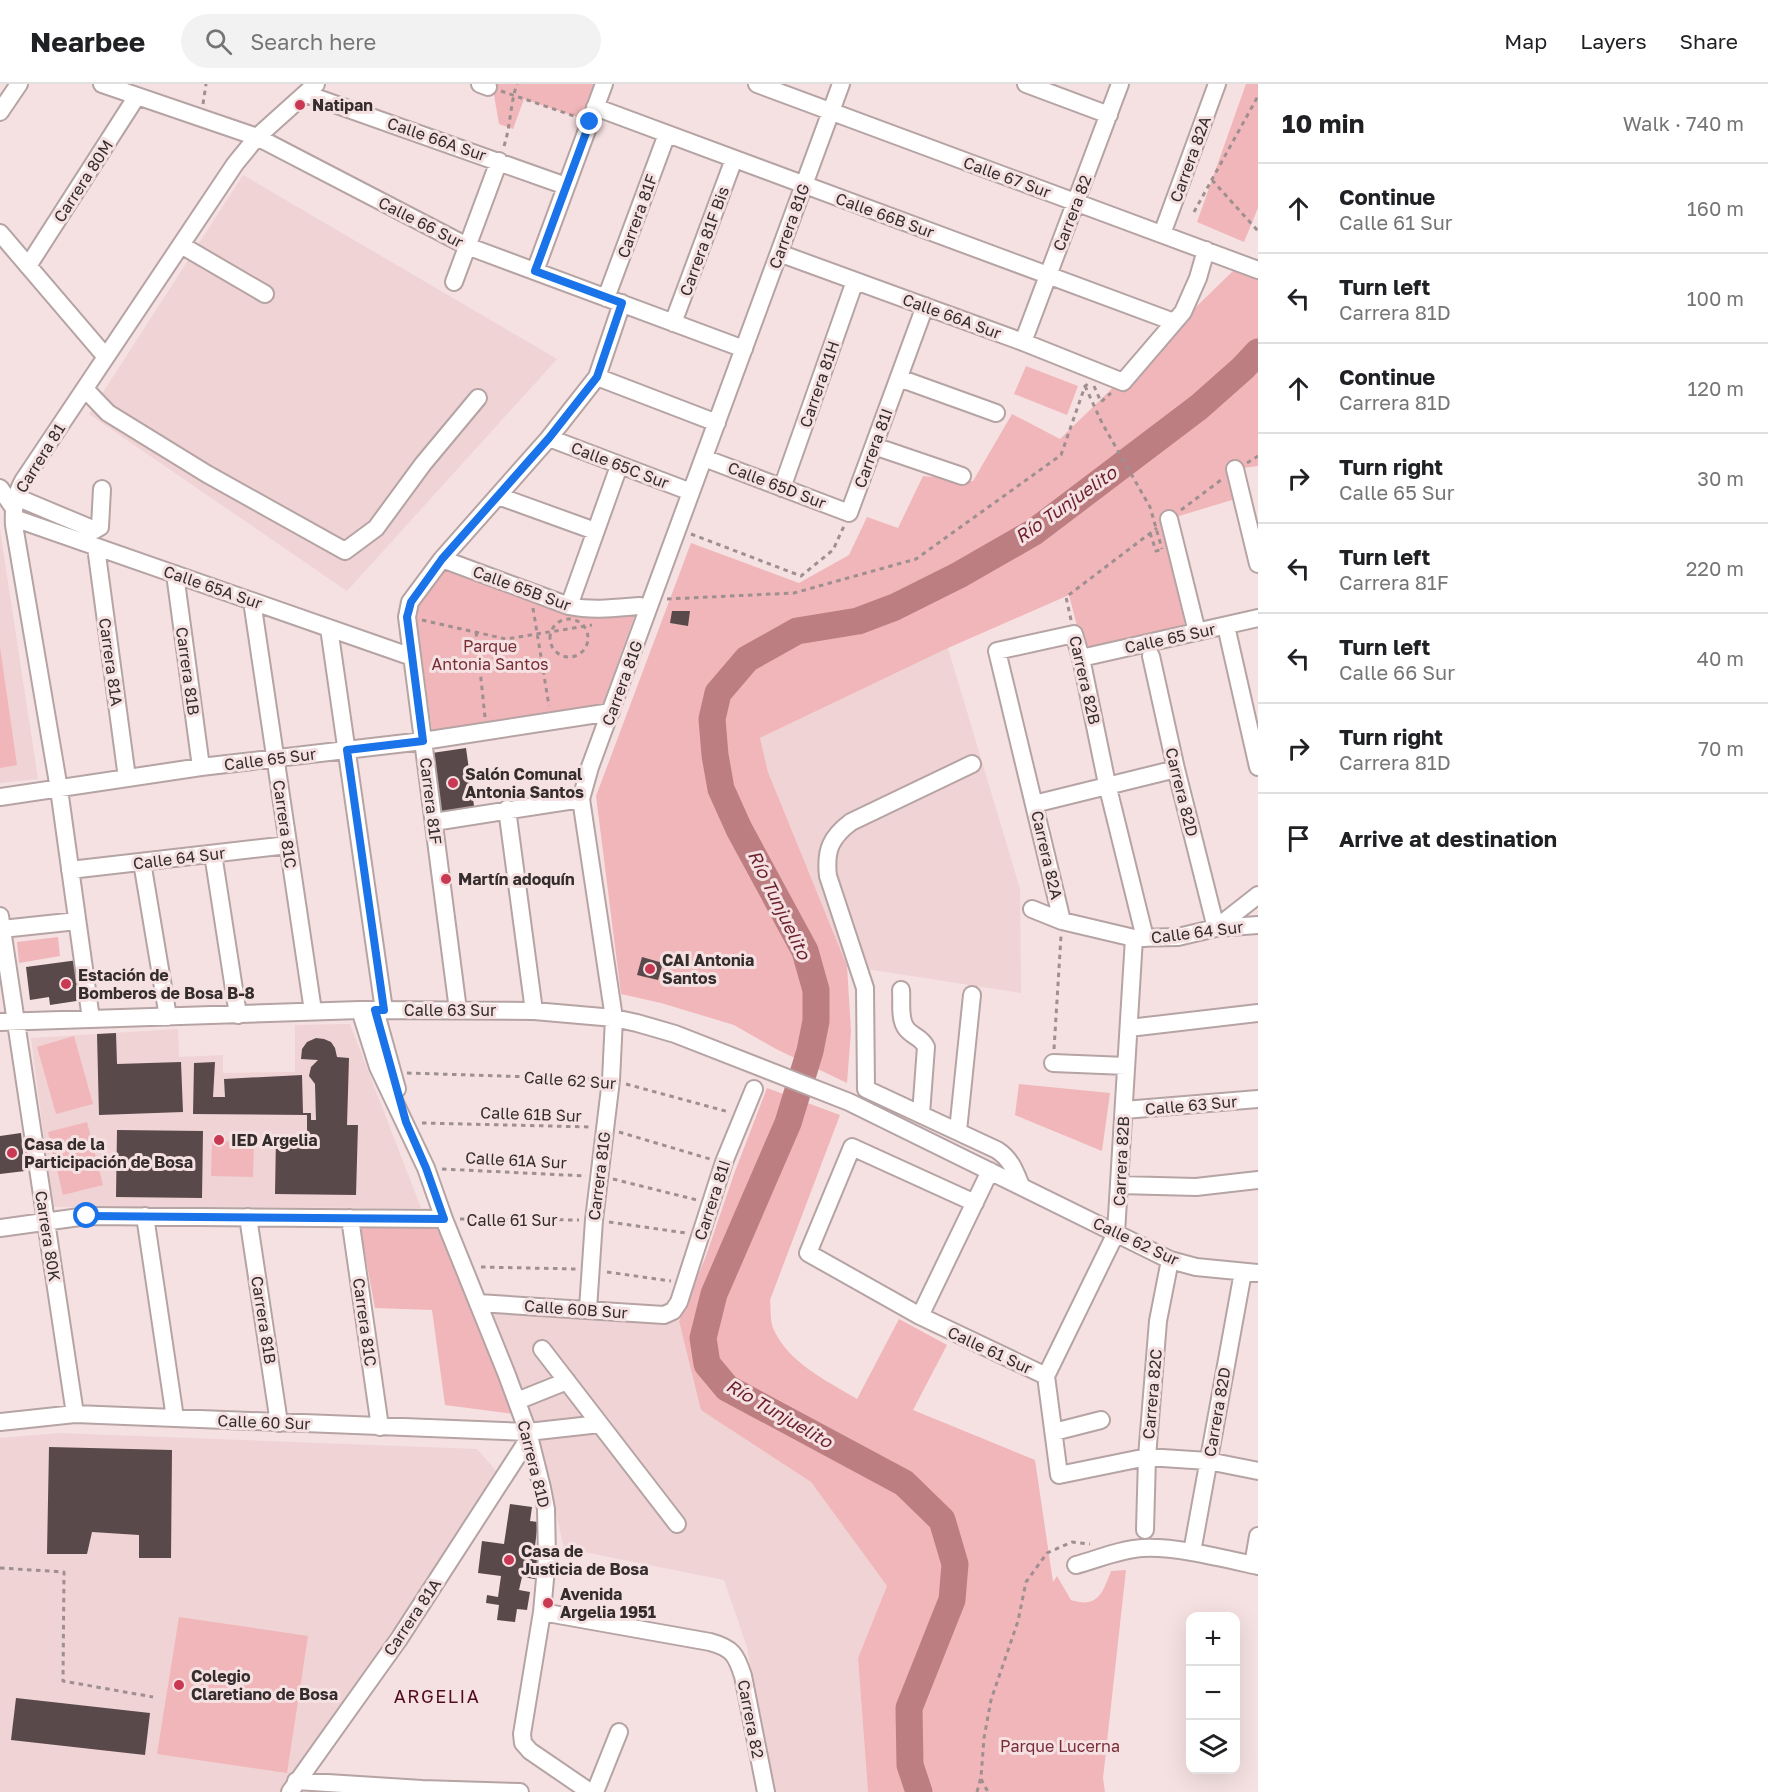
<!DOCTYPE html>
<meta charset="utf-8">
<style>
body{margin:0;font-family:"Golos Text",sans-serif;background:#f2f2f2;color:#202124}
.controls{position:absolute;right:18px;bottom:18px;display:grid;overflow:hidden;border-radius:12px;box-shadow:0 6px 24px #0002}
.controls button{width:54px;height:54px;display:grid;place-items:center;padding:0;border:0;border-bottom:2px solid #e0e0e0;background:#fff;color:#202124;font:30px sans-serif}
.stop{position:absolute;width:18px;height:18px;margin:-14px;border:4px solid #1a73e8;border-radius:50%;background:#fff}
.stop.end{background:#1a73e8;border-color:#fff;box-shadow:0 2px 6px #0008}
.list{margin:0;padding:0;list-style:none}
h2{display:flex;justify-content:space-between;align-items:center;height:78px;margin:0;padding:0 24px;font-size:26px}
h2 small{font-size:20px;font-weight:400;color:#757577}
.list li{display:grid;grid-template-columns:39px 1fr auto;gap:18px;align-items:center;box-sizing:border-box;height:90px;padding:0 24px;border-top:2px solid #e0e0e0}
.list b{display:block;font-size:22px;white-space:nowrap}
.list p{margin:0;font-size:20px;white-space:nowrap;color:#757577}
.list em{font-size:20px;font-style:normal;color:#757577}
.icon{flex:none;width:33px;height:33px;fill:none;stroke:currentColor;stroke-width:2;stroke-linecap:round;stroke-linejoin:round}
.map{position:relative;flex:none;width:1258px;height:1708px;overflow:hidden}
header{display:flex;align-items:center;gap:36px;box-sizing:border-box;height:84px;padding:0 30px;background:#fff;border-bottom:2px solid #e0e0e0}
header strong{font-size:28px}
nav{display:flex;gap:33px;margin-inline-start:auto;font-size:21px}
.search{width:420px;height:54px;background:#f2f2f2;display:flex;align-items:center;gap:15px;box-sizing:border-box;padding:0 21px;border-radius:33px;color:#757577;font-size:22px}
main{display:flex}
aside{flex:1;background:#fff}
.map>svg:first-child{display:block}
.built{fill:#f0d3d4}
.green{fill:#f1b6b9}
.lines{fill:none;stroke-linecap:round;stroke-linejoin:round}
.river{stroke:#bd7e82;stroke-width:27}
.building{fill:#59494a}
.minor-casing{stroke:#b6a3a3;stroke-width:20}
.path{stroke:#9e8f90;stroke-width:3;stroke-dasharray:4.5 4.5;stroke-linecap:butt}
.minor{stroke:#fff;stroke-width:16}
.path-bridge{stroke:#9e8f90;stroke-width:3;stroke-dasharray:4.5 4.5;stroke-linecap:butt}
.route{stroke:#1a73e8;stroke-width:8}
.poi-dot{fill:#c93953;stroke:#f5e1e2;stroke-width:2}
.labels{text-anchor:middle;stroke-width:6;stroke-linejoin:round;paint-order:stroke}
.poi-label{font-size:16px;font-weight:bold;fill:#352d2d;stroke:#f5e1e2;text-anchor:start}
.street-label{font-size:16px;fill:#352d2d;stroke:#f5e1e2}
.park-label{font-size:16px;fill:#792c36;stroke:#f5e1e2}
.water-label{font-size:18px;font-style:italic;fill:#6b1f2b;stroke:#f5e1e2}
.neighbourhood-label{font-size:18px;letter-spacing:1.5px;fill:#510c1a;stroke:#f5e1e2}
</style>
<header>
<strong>Nearbee</strong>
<div class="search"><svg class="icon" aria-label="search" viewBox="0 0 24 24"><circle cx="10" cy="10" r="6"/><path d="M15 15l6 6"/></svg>Search here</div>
<nav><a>Map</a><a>Layers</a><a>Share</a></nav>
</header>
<main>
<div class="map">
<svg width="1258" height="1708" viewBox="0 0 1258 1708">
<rect width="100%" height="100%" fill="#f5e1e2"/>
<!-- built -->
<path class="built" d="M243 91 557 275 347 507 89 330Z
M0 446 38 695 0 699Z
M948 564 1020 805 1021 909 847 882 768 688 760 654Z
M350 940 421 1124 53 1123 31 954 178 945 179 973 223 971V989L295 988V941Z
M487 1228 679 1237 702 1326 811 1398 887 1502 858 1574 868 1708H773L747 1563 724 1496 564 1464 543 1375Z
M59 1349 477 1365 499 1390 425 1504 283 1708H0V1354Z"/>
<!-- green -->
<path class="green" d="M488 0H595L583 35 524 15 513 45 499 40 493 5Z
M1246 0H1258V124L1244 158 1197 138Z
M1233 187 1258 189V382L1236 385 1242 413 1169 435 1161 441 1186 545 1083 565 1069 511 948 564 760 654 768 688 847 882 851 947 847 999 776 965 734 941 661 919 621 910 596 712 691 459 799 499 849 471 867 433 898 444 923 392 973 397 1012 330 1060 355Z
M1026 282 1078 302 1067 331 1014 310Z
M443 484 582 534 636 528 602 622 432 647 415 522Z
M0 563 17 681 0 684Z
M58 853 60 872 19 879 17 858Z
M74 952 93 1020 56 1030 37 963Z
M1019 1000 1110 1009 1102 1067 1015 1031Z
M767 1004 840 1031 770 1216C771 1224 770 1236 773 1244 788 1279 826 1296 857 1315L899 1235 947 1261 913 1326 1035 1376 1053 1498 1057 1492 1071 1516C1098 1525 1103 1508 1111 1487L1126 1486 1103 1694 1105 1708H868L858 1574 887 1502 811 1398 701 1326 679 1237 706 1172 734 1090Z
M87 1038 103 1101 63 1111 48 1048Z
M212 1057 254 1058 253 1093 211 1092Z
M360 1143 439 1144 513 1330 445 1321 432 1226 375 1224Z
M179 1533 308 1552 287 1689 157 1670Z"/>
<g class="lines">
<!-- river -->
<path class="river" d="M919 1708 910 1681 909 1624 952 1516 955 1480 942 1436 904 1399 727 1304 707 1280 703 1254 714 1210 788 1039 810 967 816 937V906L805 867 739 745 721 705 715 671 712 635 718 609 747 575 797 547 858 537 895 523 959 491 1034 448 1199 323 1243 284 1258 268"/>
</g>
<!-- building -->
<path class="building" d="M672 527H690L688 542 670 539Z
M466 664 475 729 440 734 432 669Z
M642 873 663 879 658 896 637 891Z
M78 876 83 916 50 921 49 913 30 916 26 883Z
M116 949 117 980 181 978 183 1028 99 1031 97 950Z
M316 954 324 955 331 958 335 964 337 973 349 974 347 1041H358L356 1111 275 1110 276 1053 307 1054V1031L193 1030 194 979 215 978 213 1013H225L224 995 302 991 303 1029H311V1036H316L315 1000 309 992 311 983 318 976 301 975 302 965 307 958Z
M117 1046 203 1047 202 1114 116 1113Z
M21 1049 25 1087 0 1090V1052Z
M49 1363 172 1366 171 1474H139V1451L92 1448 87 1470H47Z
M510 1420 532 1423 530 1437 538 1438 535 1462H540L535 1495 522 1493 519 1506 530 1508 527 1526 517 1525 515 1538 497 1536 499 1521 486 1519 487 1511 498 1513 501 1492 478 1489 482 1457 504 1460Z
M16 1614 150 1629 145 1671 11 1656Z"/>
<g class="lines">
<defs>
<path id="minor" d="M102 0 257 53 467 162 744 265
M480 0 488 3
M757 0 1258 186
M1026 0 1109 31
M306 10 566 102
M595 23 1174 238
M0 28 19 0
M0 149 106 273
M1162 150 1217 0
M181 161 265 210
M779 169 1023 258 1123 298 1183 228 1198 194 1206 166
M28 182 137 12
M535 187 604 0
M454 198 499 77
M606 214 667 50
M673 239 734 75
M1023 258 1120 0
M597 293 717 339
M899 294 996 329
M85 305 108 329 207 390 345 467 376 444 423 380 478 314
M549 354 691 408
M874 362 962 392
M704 374 849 429 925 222
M1235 385 1258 480
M0 404 13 423
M782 404 855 197
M498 412 595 447
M16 413 95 446 100 443 102 405
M14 434 412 573
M1169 435 1197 548
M96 463 127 694
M442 475 569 522C593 527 615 524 640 522
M175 490 201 683
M252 517 313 927
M569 522 619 382
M1226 542 1258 683
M329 544 384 926
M1151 572 1176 685 1216 844 1258 811
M1081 574 1258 534
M972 680 851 738C831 753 825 766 828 792L865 904 866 1005 997 1066C1011 1075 1015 1087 1021 1102
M0 713 201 683 423 657 611 628
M1034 720 1176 685
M507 725 534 927
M434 738 581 715
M213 770 238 931
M142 778 168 933
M70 786 288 761
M1032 825 1062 837 1134 854 1178 853 1216 844 1258 841
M0 832 75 1330
M1062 837 997 567 1074 550 1081 574 1107 700 1145 854
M2 845 77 837
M1134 854 1116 1149 1046 1292 1059 1391 1147 1373 1208 1377 1258 1387
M901 906C902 917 899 935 906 944 911 952 922 953 926 963L921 1030
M360 926 378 983 426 1084 444 1135 507 1291 528 1348 542 1404 546 1425 547 1473 542 1528 522 1650 523 1659 530 1667 590 1708
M375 926 397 1005
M458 926 407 533 410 518 442 475 549 354 597 293 622 219
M91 935 59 705 14 441C13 424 15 412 23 397L235 80 257 53 316 0
M0 938 360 926 534 927 614 934 637 939 675 950 849 1018 1170 1176 1196 1183 1258 1189
M1129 944 1258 929
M1053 979 1126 982
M1124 1026 1258 1015
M958 1047 972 911
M1119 1101 1196 1103 1258 1096
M975 1119 852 1063 808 1169 920 1232 1046 1292
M145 1132 175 1334
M248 1133 279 1339
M350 1134 380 1343
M0 1144 87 1132 444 1135
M478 1219 664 1231 673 1227 679 1218 724 1078 754 1005
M588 1225 594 1136 611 996 614 934 581 715 590 683 841 0
M920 1232 990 1087
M542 1265 677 1440
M517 1317 567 1297
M0 1338 75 1330 528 1348 600 1340
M1054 1348 1101 1336
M1145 1446 1147 1373 1158 1237 1170 1176
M1192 1468 1243 1188
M1076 1481C1098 1475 1121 1465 1143 1464 1175 1462 1226 1475 1258 1482
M1253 1481 1258 1452
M542 1528 710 1558C732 1564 736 1570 743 1592L766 1708
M296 1697 422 1705 520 1708
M290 1708 399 1555 529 1354
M595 1708 619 1648"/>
</defs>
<!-- minor casing -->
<use href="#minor" class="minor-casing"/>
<!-- path -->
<path class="path" d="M501 7 577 33
M203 20 206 0
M504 62C511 41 510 20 517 0
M1212 96 1258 147
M1194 128 1258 12
M1094 302 1101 318 1111 309
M1247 379 1258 372
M1181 426 1221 396
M1150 449 1156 467 1160 466
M691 450 801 492 833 466 844 442
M667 515 794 509 916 475 1061 371 1085 302 1088 300
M533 524 549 622
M550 554a19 19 0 1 1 38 0a19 19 0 1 1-38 0Z
M422 536 506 555 592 541
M1071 536 1066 513 1157 444
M476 548 485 633
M1054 965 1061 852
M407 989 596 995
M626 1000 729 1028
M422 1039 592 1043
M619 1048 710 1075
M442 1085 586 1092
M613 1095 697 1116
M460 1135 579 1136
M609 1138 686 1149
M481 1183 576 1185
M607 1188 671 1197
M0 1484 64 1488 63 1597 153 1613
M981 1695 988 1708
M977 1708 981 1693 984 1654 991 1616 1018 1537 1026 1498 1047 1469 1072 1458 1090 1460"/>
<!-- minor -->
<use href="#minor" class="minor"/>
<!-- path-bridge -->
<path class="path-bridge" d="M1085 302 1102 339 1150 423 1162 465"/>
</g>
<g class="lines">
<!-- route -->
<path class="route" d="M87 1132 444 1135 426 1084 406 1038 375 926H384L347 666 423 657 407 533 411 518 442 475 549 354 597 293 622 219 535 187 590 38"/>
</g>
<!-- markers -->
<g class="poi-dot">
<circle cx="300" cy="21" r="6"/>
<circle cx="453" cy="699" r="6"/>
<circle cx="446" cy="795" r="6"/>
<circle cx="650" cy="885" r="6"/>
<circle cx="66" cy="900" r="6"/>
<circle cx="219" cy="1056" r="6"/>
<circle cx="12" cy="1069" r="6"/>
<circle cx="509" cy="1476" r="6"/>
<circle cx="548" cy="1519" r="6"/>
<circle cx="179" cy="1601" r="6"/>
</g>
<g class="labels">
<!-- poi labels -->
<g class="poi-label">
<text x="312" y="27">Natipan</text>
<text x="465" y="696">Salón Comunal<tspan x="465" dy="18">Antonia Santos</tspan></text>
<text x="458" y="801">Martín adoquín</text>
<text x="662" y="882">CAI Antonia<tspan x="662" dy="18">Santos</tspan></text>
<text x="78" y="897">Estación de<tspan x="78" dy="18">Bomberos de Bosa B-8</tspan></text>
<text x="231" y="1062">IED Argelia</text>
<text x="24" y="1066">Casa de la<tspan x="24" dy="18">Participación de Bosa</tspan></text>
<text x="521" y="1473">Casa de<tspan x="521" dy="18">Justicia de Bosa</tspan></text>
<text x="560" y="1516">Avenida<tspan x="560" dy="18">Argelia 1951</tspan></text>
<text x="191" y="1598">Colegio<tspan x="191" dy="18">Claretiano de Bosa</tspan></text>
</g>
<!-- street labels -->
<g class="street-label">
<text transform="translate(437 55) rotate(19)" y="6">Calle 66A Sur</text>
<text transform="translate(1190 75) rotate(-70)" y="6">Carrera 82A</text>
<text transform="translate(1007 93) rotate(20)" y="6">Calle 67 Sur</text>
<text transform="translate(83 97) rotate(-57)" y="6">Carrera 80M</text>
<text transform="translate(1072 129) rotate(-69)" y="6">Carrera 82</text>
<text transform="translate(885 131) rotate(20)" y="6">Calle 66B Sur</text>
<text transform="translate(637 132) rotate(-70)" y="6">Carrera 81F</text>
<text transform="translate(421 138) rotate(27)" y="6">Calle 66 Sur</text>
<text transform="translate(789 142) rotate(-70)" y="6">Carrera 81G</text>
<text transform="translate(704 157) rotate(-70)" y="6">Carrera 81F Bis</text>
<text transform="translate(952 232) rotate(20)" y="6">Calle 66A Sur</text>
<text transform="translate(819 300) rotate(-71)" y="6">Carrera 81H</text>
<text transform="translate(873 364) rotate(-70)" y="6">Carrera 81I</text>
<text transform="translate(40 374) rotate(-58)" y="6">Carrera 81</text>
<text transform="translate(620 381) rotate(21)" y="6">Calle 65C Sur</text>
<text transform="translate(777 401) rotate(21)" y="6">Calle 65D Sur</text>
<text transform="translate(213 503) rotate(19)" y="6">Calle 65A Sur</text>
<text transform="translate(522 504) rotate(20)" y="6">Calle 65B Sur</text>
<text transform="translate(1170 554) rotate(-12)" y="6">Calle 65 Sur</text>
<text transform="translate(111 578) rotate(82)" y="6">Carrera 81A</text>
<text transform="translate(188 587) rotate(82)" y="6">Carrera 81B</text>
<text transform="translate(1085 596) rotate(77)" y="6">Carrera 82B</text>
<text transform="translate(622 599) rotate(-70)" y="6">Carrera 81G</text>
<text transform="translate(270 675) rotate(-7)" y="6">Calle 65 Sur</text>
<text transform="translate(1182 708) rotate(76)" y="6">Carrera 82D</text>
<text transform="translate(431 717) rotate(83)" y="6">Carrera 81F</text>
<text transform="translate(285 740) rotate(82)" y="6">Carrera 81C</text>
<text transform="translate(1047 771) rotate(77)" y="6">Carrera 82A</text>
<text transform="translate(179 774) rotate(-7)" y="6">Calle 64 Sur</text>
<text transform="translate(1197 848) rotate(-7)" y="6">Calle 64 Sur</text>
<text x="450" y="932">Calle 63 Sur</text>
<text transform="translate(570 996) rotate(4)" y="6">Calle 62 Sur</text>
<text transform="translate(1191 1021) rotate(-5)" y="6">Calle 63 Sur</text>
<text transform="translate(531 1030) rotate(2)" y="6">Calle 61B Sur</text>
<text transform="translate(516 1076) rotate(3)" y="6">Calle 61A Sur</text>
<text transform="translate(1121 1077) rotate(-87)" y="6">Carrera 82B</text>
<text transform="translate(599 1092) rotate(-83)" y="6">Carrera 81G</text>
<text transform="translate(712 1116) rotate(-72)" y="6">Carrera 81I</text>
<text x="512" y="1142">Calle 61 Sur</text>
<text transform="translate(48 1152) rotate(81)" y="6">Carrera 80K</text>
<text transform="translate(1136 1157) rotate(25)" y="6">Calle 62 Sur</text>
<text transform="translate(576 1225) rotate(4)" y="6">Calle 60B Sur</text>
<text transform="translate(264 1236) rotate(81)" y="6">Carrera 81B</text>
<text transform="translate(365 1238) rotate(82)" y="6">Carrera 81C</text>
<text transform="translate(990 1266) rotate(25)" y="6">Calle 61 Sur</text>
<text transform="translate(1152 1310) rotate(-85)" y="6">Carrera 82C</text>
<text transform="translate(1217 1328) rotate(-80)" y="6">Carrera 82D</text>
<text transform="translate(264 1338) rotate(2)" y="6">Calle 60 Sur</text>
<text transform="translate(534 1380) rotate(76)" y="6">Carrera 81D</text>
<text transform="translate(412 1533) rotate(-56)" y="6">Carrera 81A</text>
<text transform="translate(751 1635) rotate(79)" y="6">Carrera 82</text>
</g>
<!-- park labels -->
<g class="park-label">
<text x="490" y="568">Parque<tspan x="490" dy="18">Antonia Santos</tspan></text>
<text x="1060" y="1668">Parque Lucerna</text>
</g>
<!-- water labels -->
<g class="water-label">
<text transform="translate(1066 421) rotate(-35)" y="6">Río Tunjuelito</text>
<text transform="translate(779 821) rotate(64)" y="6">Río Tunjuelito</text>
<text transform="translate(779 1330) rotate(30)" y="6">Río Tunjuelito</text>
</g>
<!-- neighbourhood labels -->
<g class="neighbourhood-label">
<text x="437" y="1619">ARGELIA</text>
</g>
</g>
</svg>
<div class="controls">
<button>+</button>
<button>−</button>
<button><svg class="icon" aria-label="layers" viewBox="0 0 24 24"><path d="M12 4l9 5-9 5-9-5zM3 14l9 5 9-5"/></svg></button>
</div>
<div class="stop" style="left:87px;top:1132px"></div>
<div class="stop end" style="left:590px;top:38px"></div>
</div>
<aside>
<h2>10 min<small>Walk · 740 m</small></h2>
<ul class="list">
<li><svg class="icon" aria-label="ahead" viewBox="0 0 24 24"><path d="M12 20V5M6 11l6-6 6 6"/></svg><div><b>Continue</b><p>Calle 61 Sur</p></div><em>160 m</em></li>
<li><svg class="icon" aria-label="left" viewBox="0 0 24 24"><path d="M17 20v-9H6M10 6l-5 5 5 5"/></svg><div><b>Turn left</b><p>Carrera 81D</p></div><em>100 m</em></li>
<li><svg class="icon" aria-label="ahead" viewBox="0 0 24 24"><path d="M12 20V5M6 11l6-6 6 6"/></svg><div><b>Continue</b><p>Carrera 81D</p></div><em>120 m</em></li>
<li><svg class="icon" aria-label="right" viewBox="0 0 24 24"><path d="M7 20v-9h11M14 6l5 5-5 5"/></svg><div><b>Turn right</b><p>Calle 65 Sur</p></div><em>30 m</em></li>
<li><svg class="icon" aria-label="left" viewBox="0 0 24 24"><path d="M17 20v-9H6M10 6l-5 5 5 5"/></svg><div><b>Turn left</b><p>Carrera 81F</p></div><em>220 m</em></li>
<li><svg class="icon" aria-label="left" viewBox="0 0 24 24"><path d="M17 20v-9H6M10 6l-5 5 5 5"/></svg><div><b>Turn left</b><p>Calle 66 Sur</p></div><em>40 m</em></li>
<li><svg class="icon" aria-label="right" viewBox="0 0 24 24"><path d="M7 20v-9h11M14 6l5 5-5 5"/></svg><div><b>Turn right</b><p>Carrera 81D</p></div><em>70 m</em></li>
<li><svg class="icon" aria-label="arrive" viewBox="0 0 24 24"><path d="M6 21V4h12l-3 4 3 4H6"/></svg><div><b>Arrive at destination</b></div></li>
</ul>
</aside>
</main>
